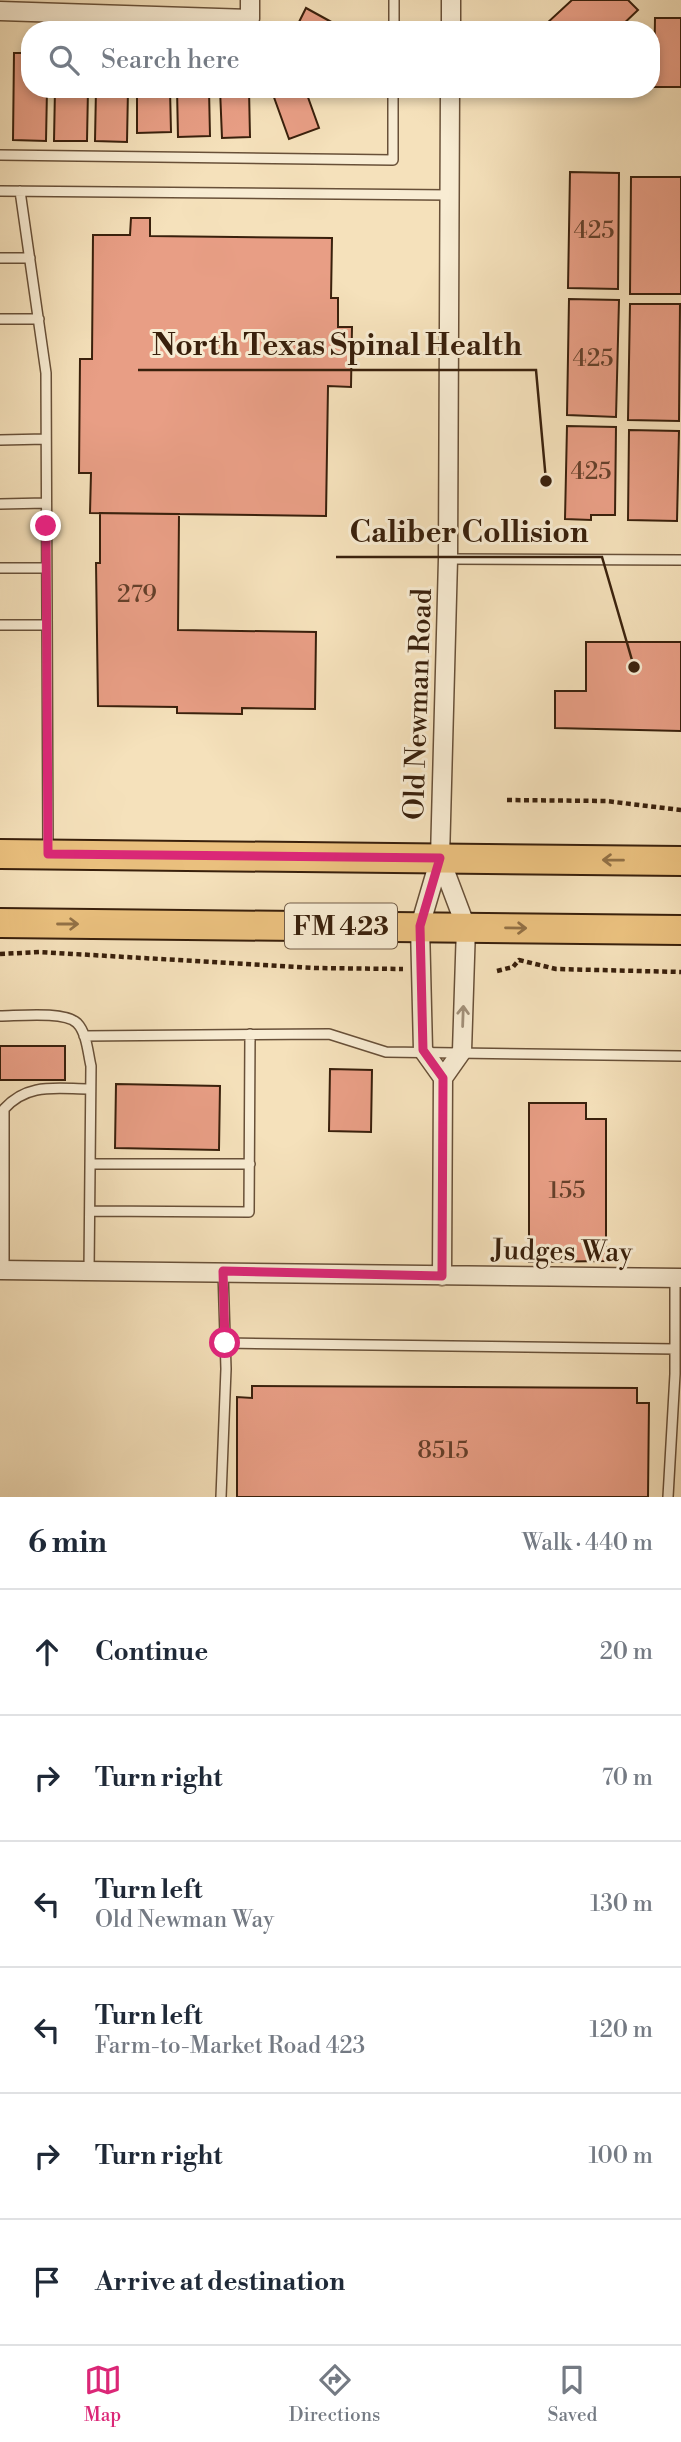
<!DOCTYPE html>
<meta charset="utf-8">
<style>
body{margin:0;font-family:"Libre Bodoni",serif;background:#f6f6f7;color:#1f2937}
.stop{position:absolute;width:21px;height:21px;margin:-16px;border:5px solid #db2777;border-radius:50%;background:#fff}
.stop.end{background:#db2777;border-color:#fff;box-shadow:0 2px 7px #0008}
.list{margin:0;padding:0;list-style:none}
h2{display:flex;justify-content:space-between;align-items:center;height:91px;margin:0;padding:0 28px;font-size:30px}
h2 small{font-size:23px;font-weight:400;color:#747a83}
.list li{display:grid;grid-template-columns:46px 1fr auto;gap:21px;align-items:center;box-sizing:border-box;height:126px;padding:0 28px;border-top:2px solid #e0e1e3}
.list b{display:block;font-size:26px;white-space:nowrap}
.list p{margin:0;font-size:23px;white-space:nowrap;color:#747a83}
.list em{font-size:23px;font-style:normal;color:#747a83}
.icon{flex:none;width:38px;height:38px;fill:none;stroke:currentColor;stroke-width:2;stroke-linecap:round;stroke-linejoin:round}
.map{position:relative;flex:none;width:681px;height:1497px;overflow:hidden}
.search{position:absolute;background:#fff;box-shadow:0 4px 10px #0003;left:21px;right:21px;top:21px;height:77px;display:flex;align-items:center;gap:18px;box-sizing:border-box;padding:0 24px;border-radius:28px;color:#747a83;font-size:26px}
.sheet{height:847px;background:#fff}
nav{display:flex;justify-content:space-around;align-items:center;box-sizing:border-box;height:98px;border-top:2px solid #e0e1e3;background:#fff;font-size:19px;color:#747a83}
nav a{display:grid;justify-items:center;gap:4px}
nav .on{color:#db2777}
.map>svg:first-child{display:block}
.building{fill:#e89e85;stroke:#39200c;stroke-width:2}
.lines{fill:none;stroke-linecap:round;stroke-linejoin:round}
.service-casing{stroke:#685038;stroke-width:12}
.minor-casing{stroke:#685038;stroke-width:21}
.primary-casing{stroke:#39200c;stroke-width:32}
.path{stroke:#39200c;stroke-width:4.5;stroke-dasharray:5 3.5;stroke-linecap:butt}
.service{stroke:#f8ecd3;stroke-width:9}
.minor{stroke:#f8ecd3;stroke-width:18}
.primary{stroke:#eac07e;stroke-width:28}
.oneway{stroke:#927045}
.oneway2{stroke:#a29079}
.route{stroke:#db2777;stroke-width:9}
.labels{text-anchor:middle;stroke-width:6;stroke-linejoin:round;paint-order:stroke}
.number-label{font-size:24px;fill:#65402a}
.shield{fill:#f8ecd3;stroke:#725d48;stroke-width:2}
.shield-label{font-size:26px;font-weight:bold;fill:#39200c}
.street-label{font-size:28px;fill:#39200c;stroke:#f8ecd3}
.leader{fill:none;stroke:#39200c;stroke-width:2.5}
.callout-dot{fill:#39200c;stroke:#f8ecd3;stroke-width:2.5}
.callout-label{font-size:30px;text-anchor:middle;font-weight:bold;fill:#39200c;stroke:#f8ecd3;stroke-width:6;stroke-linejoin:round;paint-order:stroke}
</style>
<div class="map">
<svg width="681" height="1497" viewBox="0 0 681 1497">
<rect width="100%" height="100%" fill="#f5e1bb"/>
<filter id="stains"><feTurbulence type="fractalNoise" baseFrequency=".00286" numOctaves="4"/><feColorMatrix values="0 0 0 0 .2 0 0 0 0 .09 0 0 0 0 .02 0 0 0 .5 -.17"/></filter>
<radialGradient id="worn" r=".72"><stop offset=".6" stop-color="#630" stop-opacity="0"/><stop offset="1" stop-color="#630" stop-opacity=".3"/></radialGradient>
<!-- building -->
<path class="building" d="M572 0H628L638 10 617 30H551L546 24Z
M306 8 346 30H295Z
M655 18H681V87H654Z
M14 53H30V89H47L46 141 13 140Z
M55 89H88L87 141H54Z
M96 89H128L127 142 95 141Z
M137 89H170L171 132 137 133Z
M177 89H209L210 136 178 137Z
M220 89H249L250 137 222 138Z
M271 89H305L319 128 289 139Z
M570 172 619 173 618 289 568 288Z
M631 177H681V294H630Z
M131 218H150V236L332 238 331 298H338V327H352L351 387 328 386 326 516 90 513 91 473H79L80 359H92L93 235H130Z
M569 299 619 300 616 417 567 415Z
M630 304H680L679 421 628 420Z
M567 426 616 427 615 515H591V520L565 519Z
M629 430 679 431 677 521 628 520Z
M100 513 179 514 178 630 316 632 315 709 242 708V714L177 713V707L98 706 96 563H100Z
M586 642H681V731L555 728V691H586Z
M0 1046H65V1080H0Z
M330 1069 372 1070 371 1132 329 1131Z
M116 1084 220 1086 219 1150 115 1148Z
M529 1103H586V1119H606V1261L529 1262Z
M252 1386 637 1388V1403H649L648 1497H237V1397L252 1398Z"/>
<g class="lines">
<defs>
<path id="service" d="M394 30V0
M0 155 393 160V89
M0 191 450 195
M20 191 46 373 48 852
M0 258H30
M0 319H39
M0 440 46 439
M0 504 46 503
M448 559 681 560
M0 568H46
M0 625H46
M0 1016C18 1016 64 1011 77 1023 87 1033 88 1054 91 1066L89 1270
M84 1036 329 1034 386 1052 681 1056
M90 1164H250
M90 1211 249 1212 250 1034
M4 1270V1109C28 1082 57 1089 90 1089
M225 1343 675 1349
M221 1497 226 1369 223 1271
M668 1497 675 1374V1278"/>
<path id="minor" d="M0 11 250 19V0
M451 30V0
M440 858 466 927 462 1051 443 1078 442 1276
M443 1078 423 1050 420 926 440 858 448 559 450 89
M0 1270 681 1278"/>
<path id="primary" d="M0 854 681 861
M0 923 681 930"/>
</defs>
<!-- service casing -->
<use href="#service" class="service-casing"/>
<!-- minor casing -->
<use href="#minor" class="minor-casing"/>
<!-- primary casing -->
<use href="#primary" class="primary-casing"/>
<!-- path -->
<path class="path" d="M507 800 606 801 681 810
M0 954 40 952 314 968 403 969
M497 971 513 967 519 960 556 969 681 972"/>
<!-- service -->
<use href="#service" class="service"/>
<!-- minor -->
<use href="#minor" class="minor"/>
<!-- primary -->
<use href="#primary" class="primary"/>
</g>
<!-- one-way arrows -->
<defs><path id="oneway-shaft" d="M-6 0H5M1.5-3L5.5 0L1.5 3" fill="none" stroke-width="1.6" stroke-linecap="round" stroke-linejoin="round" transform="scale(1.75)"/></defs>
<g class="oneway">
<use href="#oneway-shaft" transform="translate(613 860) rotate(-179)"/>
<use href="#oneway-shaft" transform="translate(68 924)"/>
<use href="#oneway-shaft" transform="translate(516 928) rotate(1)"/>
</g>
<use class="oneway2" href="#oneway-shaft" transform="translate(463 1016) rotate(-88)"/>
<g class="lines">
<!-- route -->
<path class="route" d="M46 526 48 854 440 858 420 926 423 1050 443 1078 442 1276 223 1271 225 1343"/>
</g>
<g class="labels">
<!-- number labels -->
<g class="number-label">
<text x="594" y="238">425</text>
<text x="593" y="366">425</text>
<text x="591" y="479">425</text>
<text x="137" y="602">279</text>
<text x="567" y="1198">155</text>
<text x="443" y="1458">8515</text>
</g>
<!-- shield labels -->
<rect class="shield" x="285" y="903.5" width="112" height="45" rx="5"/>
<g class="shield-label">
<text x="341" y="935">FM 423</text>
</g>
<!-- street labels -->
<g class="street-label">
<text transform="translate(417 704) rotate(-88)" y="10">Old Newman Road</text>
<text transform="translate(562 1250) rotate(1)" y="10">Judges Way</text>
</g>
</g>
<!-- callouts -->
<path class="leader" d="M546 481L536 370H138M634 667L602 557H336"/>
<g class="callout-dot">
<circle cx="546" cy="481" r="7"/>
<circle cx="634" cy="667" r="7"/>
</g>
<g class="callout-label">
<text x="337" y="355">North Texas Spinal Health</text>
<text x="469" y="542">Caliber Collision</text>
</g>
<rect width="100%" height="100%" filter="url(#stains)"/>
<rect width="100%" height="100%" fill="url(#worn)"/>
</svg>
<div class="stop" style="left:225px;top:1343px"></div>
<div class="stop end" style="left:46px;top:526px"></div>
<div class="search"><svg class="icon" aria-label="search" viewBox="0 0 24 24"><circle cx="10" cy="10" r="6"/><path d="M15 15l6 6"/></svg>Search here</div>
</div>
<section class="sheet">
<h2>6 min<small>Walk · 440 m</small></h2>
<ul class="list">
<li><svg class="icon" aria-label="ahead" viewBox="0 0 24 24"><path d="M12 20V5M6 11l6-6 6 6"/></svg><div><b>Continue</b></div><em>20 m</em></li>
<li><svg class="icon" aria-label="right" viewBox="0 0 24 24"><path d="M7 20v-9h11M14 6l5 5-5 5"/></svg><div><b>Turn right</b></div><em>70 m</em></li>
<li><svg class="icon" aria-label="left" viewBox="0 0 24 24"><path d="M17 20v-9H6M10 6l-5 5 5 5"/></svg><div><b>Turn left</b><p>Old Newman Way</p></div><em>130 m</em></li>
<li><svg class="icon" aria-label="left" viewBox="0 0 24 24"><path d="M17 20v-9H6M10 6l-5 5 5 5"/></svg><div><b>Turn left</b><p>Farm-to-Market Road 423</p></div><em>120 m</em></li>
<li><svg class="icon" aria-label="right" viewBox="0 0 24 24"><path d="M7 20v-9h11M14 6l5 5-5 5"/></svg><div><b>Turn right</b></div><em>100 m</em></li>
<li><svg class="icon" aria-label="arrive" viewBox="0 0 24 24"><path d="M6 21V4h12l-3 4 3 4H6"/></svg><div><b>Arrive at destination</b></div></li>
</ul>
</section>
<nav>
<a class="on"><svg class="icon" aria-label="map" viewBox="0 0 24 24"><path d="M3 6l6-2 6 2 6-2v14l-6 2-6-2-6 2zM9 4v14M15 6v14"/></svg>Map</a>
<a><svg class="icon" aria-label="directions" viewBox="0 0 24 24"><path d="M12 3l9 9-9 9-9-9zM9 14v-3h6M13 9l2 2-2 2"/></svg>Directions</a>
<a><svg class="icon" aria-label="saved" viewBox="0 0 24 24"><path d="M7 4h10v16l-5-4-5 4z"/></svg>Saved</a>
</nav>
